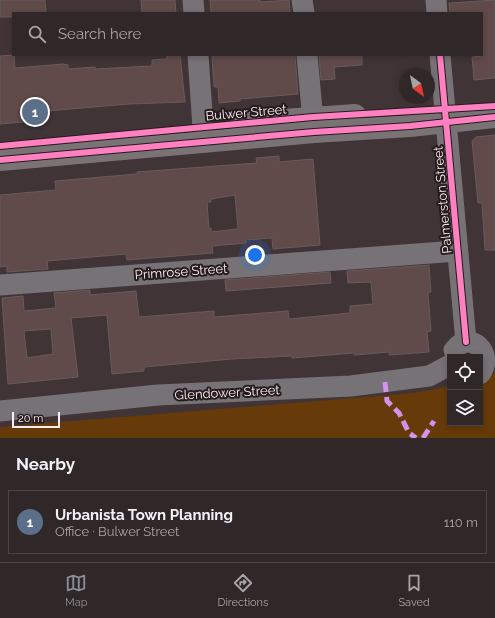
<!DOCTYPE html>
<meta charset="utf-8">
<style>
body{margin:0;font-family:Raleway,sans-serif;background:#382f31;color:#f1f3f6}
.controls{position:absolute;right:12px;bottom:12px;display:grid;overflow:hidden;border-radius:0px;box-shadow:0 2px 6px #0003}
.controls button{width:36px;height:36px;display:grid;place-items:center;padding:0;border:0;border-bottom:1px solid #4b4446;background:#302729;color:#f1f3f6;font:20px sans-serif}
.compass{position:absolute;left:399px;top:68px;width:36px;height:36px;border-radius:50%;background:#302729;box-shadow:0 2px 6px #0003;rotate:147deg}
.scale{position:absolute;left:12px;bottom:10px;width:48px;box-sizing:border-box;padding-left:4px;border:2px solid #fdedf0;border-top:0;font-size:11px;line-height:14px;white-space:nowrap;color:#fdedf0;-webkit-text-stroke:3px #251a1d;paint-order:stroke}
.you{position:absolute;left:255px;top:255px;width:14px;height:14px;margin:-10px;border:3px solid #fff;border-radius:50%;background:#1a73e8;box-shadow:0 0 0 6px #1a73e833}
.badge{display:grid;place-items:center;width:26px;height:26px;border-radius:50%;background:#8c9099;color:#fff;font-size:13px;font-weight:700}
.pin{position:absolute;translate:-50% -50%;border:2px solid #fff;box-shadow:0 1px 4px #0006}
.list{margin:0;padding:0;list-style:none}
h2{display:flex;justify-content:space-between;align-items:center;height:52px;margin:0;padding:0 16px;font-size:17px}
h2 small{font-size:13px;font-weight:400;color:#a8a5a8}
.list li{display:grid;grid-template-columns:26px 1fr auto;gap:12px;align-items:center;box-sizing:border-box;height:64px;margin:0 8px 8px;padding:0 8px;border:1px solid #4b4446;border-radius:0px}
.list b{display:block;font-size:15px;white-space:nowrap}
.list p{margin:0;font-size:13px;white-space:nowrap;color:#a8a5a8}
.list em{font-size:13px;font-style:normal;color:#a8a5a8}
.icon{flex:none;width:22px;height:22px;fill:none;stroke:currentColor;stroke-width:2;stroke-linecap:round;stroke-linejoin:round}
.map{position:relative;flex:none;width:495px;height:438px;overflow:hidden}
.search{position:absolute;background:#302729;box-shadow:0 2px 6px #0003;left:12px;right:12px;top:12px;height:44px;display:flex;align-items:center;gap:10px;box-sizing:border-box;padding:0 14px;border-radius:0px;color:#a8a5a8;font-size:15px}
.sheet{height:124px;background:#302729}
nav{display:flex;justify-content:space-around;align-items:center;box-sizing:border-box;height:56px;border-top:1px solid #4b4446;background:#302729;font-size:11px;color:#a8a5a8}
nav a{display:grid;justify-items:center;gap:2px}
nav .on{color:#8c9099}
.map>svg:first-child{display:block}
.green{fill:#673a09}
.building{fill:#604a4a;stroke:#675b5c;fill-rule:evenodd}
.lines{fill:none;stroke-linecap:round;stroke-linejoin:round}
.minor{stroke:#777275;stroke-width:21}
.major{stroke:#7a7376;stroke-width:22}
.quiet{stroke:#d193ec;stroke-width:5;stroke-dasharray:10 5;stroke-linecap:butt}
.cycleway-casing{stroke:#251a1d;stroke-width:8}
.cycleway{stroke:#ff80c0;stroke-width:6}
.labels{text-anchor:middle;stroke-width:4;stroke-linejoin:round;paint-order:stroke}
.street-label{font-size:13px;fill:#fdedf0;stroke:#251a1d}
</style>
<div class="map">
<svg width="495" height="438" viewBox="0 0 495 438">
<rect width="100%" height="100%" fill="#403437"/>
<!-- green -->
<path class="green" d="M495 373V438H0V427L414 393 450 386V423H480V383Z"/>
<!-- building -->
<path class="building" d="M0 0H45L46 13H13V17H0Z
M141 0H175L176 13H142Z
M210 0H260V2L289 0 290 13H211Z
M495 0V78L474 80 472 57 482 56V13H450L449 3Z
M14 55 15 68 63 64 68 65V69L95 67V69L152 66V60L167 59V55H180L185 102 129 104 47 111 48 120 0 124V56Z
M212 55H295L298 94 240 99V101L219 103 218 87H214Z
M319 55H362V65L334 67 335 79 321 80Z
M495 135V250H485L482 203H478L472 141 476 137Z
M279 156V162L313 159 320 245 273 249 272 238 246 240V243L212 246 213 253 127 260 126 254 47 261 48 269 7 272V266L0 267V195L56 190 55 181 137 174V172L257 163 256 158ZM235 195 238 229 211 232V228L209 229 207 202H211V199Z
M429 265 431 292 428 293 431 331 427 332 429 352 389 355V352L355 355 354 353 292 358V356L232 359 144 367V371L112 374 107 315 71 318 78 377 8 384 2 298 23 296 24 311 56 308 54 293 90 290V295L136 291 139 317 214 311V317L288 311 289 319 350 313V306L373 304 371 282 348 283 347 271ZM51 329 53 354 27 358 24 331Z
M330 272 331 283 226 291 225 280Z"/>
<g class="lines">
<!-- minor -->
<path class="minor" d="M193 0 194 13
M302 0 304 13
M436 0 437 13
M198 55 204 142
M307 55 314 132
M440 55 466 342
M0 285 457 251
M454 350C471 329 495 354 480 374
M0 411 158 395 351 386 429 376 450 365"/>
<!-- major -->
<path class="major" d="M242 123 355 115
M0 160 314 132 410 126 495 117"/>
<!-- quiet -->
<path class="quiet" d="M385 382 387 401 399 413 409 433 416 438
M423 438 434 421"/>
<defs>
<path id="cycleway" d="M440 55 466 342
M0 146 313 117 495 106
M0 160 314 132 410 126 495 117"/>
</defs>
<!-- cycleway casing -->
<use href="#cycleway" class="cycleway-casing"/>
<!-- cycleway -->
<use href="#cycleway" class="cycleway"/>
</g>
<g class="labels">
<!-- street labels -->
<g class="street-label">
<text transform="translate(246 112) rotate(-5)" y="5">Bulwer Street</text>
<text transform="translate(442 200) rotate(-95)" y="5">Palmerston Street</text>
<text transform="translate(181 271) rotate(-4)" y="5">Primrose Street</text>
<text transform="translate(227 392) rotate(-3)" y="5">Glendower Street</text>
</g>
</g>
</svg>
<div class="controls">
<button><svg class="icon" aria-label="locate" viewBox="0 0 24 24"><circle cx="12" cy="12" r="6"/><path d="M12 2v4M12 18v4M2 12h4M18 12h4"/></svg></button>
<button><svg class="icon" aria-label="layers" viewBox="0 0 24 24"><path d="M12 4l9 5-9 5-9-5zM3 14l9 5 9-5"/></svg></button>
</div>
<svg class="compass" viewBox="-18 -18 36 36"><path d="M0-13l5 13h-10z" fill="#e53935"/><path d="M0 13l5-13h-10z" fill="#a8a5a8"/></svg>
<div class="scale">20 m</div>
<div class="you"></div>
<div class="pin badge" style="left:35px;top:112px;background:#5c6f8a">1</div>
<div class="search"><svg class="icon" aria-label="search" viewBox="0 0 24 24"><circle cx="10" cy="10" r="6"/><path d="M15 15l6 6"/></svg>Search here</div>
</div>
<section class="sheet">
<h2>Nearby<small></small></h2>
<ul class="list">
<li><span class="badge" style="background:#5c6f8a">1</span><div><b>Urbanista Town Planning</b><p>Office · Bulwer Street</p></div><em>110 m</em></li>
</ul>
</section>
<nav>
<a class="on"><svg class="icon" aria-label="map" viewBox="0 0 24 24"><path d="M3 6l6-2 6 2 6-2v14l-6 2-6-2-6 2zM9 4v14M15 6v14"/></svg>Map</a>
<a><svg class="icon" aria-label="directions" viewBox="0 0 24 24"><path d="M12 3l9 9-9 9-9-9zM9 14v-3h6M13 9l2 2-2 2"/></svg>Directions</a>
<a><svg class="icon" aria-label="saved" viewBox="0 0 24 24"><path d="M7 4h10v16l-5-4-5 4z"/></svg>Saved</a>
</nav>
